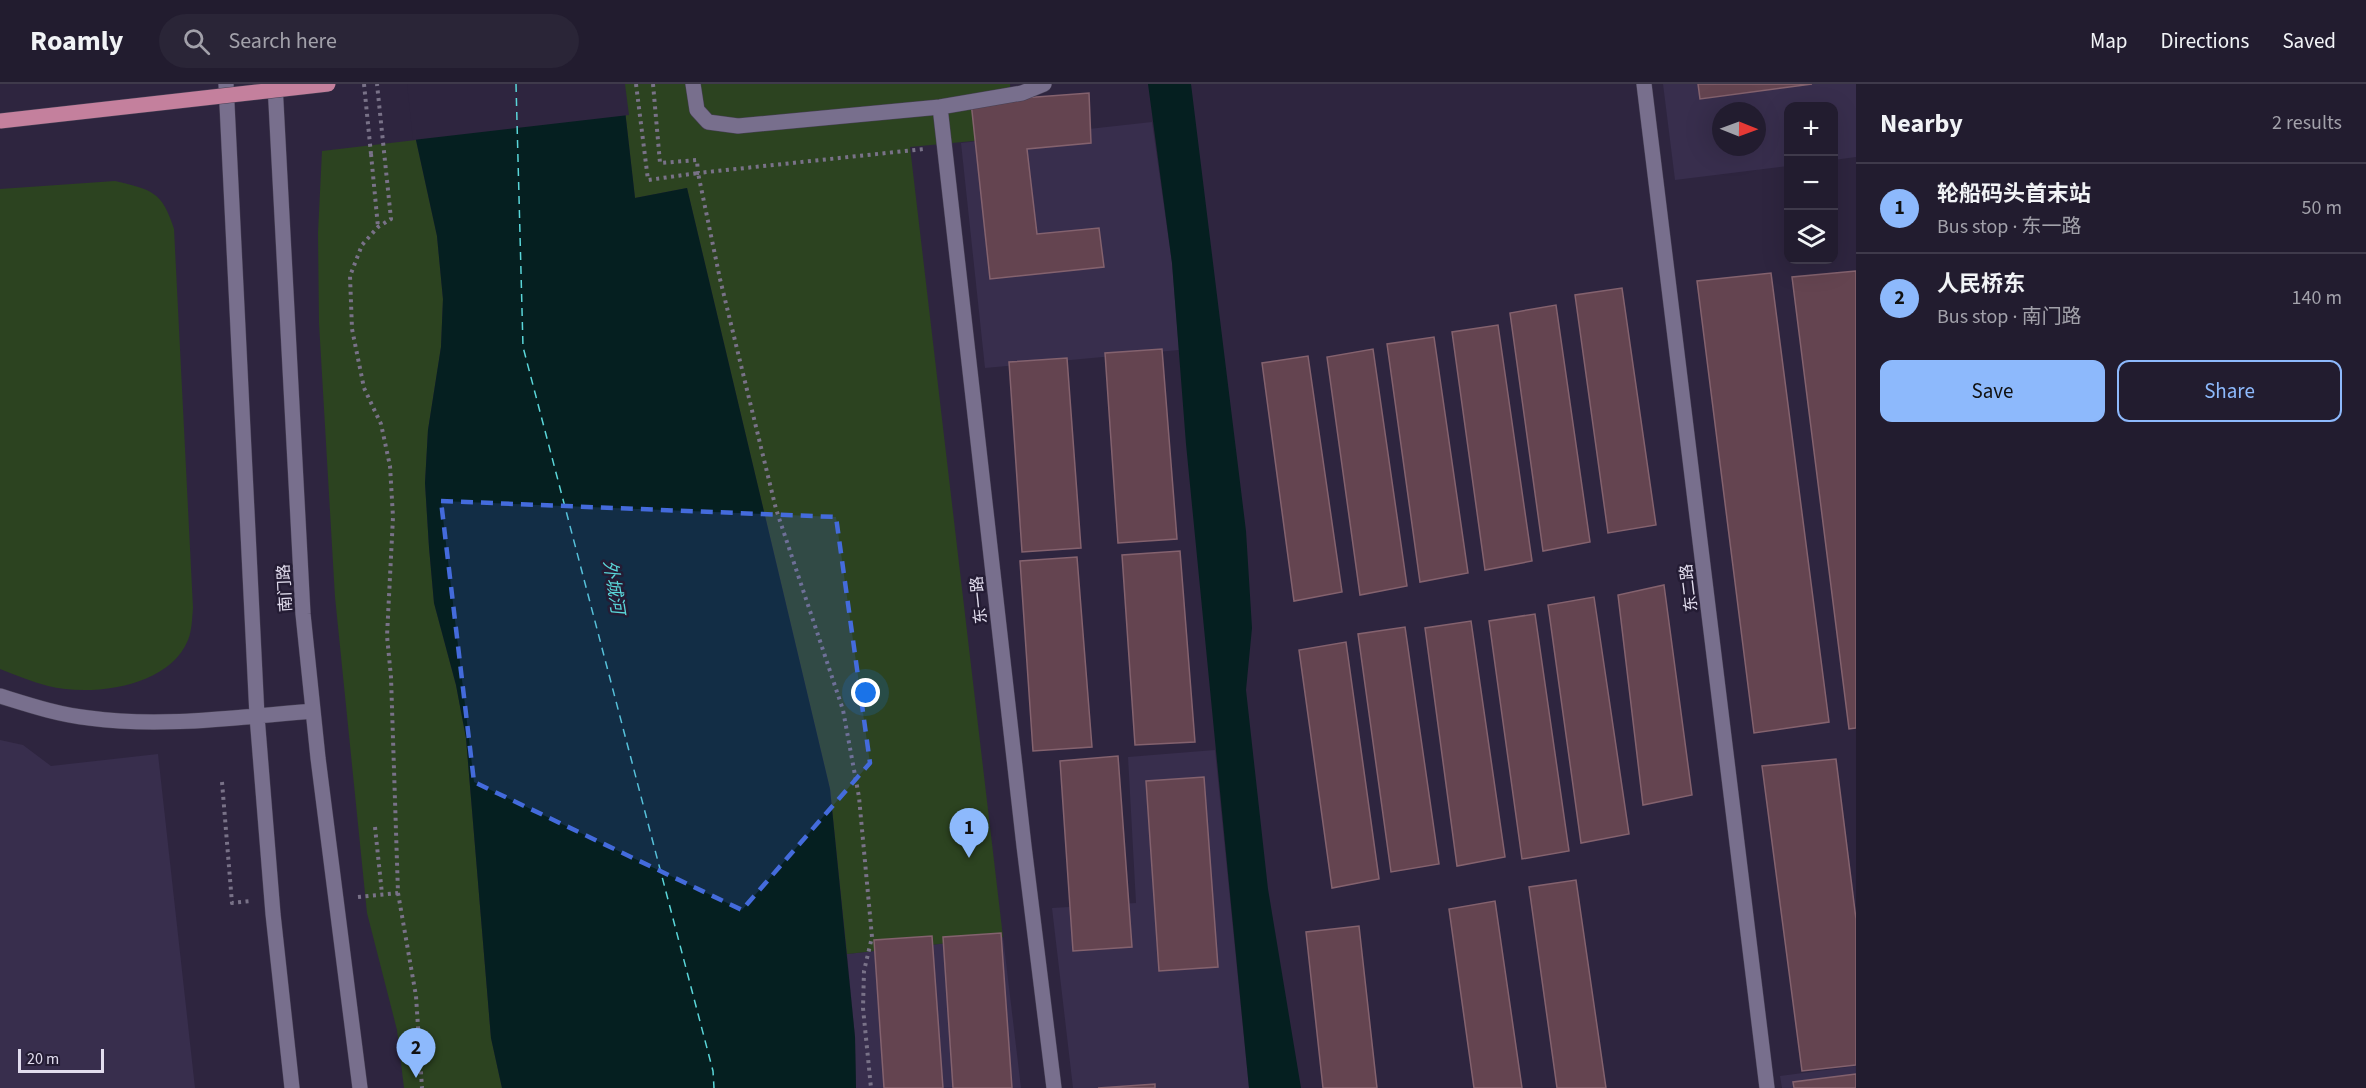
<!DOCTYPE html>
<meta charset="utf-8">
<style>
body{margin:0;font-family:"Source Sans 3","Noto Sans SC",sans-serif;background:#2a2537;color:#f1f3f6}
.controls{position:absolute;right:18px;top:18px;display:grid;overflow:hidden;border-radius:12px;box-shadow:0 6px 24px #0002}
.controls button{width:54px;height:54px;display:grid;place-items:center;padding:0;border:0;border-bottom:2px solid #3f3a4b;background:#221c2f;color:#f1f3f6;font:30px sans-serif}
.compass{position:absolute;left:1712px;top:18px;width:54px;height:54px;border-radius:50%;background:#221c2f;box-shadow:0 6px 24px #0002;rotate:91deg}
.scale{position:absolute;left:18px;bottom:15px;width:86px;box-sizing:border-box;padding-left:6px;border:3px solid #e2ddee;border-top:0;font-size:16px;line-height:21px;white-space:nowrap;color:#e2ddee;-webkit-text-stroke:4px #241c34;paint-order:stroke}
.you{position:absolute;left:866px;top:609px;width:21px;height:21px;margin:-15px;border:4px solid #fff;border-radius:50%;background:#1a73e8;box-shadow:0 0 0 9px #1a73e833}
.badge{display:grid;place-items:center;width:39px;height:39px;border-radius:50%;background:#8db9fc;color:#111;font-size:20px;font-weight:700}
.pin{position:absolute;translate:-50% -50px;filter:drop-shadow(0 2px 3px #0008)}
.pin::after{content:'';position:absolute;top:32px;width:21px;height:18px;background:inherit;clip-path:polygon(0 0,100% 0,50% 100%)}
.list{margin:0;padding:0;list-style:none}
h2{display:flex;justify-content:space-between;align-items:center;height:78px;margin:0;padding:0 24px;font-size:26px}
h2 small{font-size:20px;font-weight:400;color:#a2a1aa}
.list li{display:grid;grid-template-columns:39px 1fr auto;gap:18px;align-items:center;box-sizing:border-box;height:90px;padding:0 24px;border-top:2px solid #3f3a4b}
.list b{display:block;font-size:22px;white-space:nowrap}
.list p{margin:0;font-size:20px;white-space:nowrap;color:#a2a1aa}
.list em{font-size:20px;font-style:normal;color:#a2a1aa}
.actions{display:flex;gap:12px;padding:18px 24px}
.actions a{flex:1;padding:14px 0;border:2px solid #8db9fc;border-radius:12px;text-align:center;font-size:21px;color:#8db9fc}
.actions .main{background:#8db9fc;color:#111}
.icon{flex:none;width:33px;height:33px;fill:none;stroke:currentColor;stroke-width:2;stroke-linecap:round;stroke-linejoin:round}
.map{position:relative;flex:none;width:1856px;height:1004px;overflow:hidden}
header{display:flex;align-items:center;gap:36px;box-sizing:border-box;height:84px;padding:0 30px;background:#221c2f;border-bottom:2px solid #3f3a4b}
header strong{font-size:28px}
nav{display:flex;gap:33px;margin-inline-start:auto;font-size:21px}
.search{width:420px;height:54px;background:#2a2537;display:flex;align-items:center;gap:15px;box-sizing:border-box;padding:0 21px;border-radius:33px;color:#a2a1aa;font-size:22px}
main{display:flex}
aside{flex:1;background:#221c2f}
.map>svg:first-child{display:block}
.built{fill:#382e4d;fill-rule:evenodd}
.green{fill:#2c4320}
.water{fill:#051f20}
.pier{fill:#2e253f}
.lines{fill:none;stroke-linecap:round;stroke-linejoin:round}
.ferry{stroke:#5ad6d9;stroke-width:1.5;stroke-dasharray:8 6;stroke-linecap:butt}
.building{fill:#644450;stroke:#84626e;stroke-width:1.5}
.street-casing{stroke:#474055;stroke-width:16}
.secondary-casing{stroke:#474055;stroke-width:16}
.path{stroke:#797288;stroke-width:4;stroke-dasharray:3 4.5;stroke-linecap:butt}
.street{stroke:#786f8d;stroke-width:15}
.secondary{stroke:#786f8d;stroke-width:15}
.primary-bridge-casing{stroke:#474055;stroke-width:16;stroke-linecap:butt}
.path-bridge{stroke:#797288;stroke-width:4;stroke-dasharray:3 4.5;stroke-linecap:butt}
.primary-bridge{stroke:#c4809d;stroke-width:15}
.marked{fill:#446bdc;fill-opacity:0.2;stroke:#446bdc;stroke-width:4.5;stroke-dasharray:12 8;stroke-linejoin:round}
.labels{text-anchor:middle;stroke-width:5;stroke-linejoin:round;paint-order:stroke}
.street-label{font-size:16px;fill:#e2ddee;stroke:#241c34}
.water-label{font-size:18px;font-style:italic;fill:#5ad6d9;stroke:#241c34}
</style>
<header>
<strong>Roamly</strong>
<div class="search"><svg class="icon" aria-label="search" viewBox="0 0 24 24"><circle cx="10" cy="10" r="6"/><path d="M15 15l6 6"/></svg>Search here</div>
<nav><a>Map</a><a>Directions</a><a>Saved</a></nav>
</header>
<main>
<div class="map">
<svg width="1856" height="1004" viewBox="0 0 1856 1004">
<rect width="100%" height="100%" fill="#2e253f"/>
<!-- built -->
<path class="built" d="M1663 0H1856V73L1834 76V22H1788V82L1675 96ZM1721 27H1757V63H1721Z
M1152 38 1172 179 1179 266 985 284 961 59Z
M0 656 23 661 51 682 158 670 195 1004H0Z
M1215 666 1249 1004H1073L1052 824 1136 819 1128 673Z
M1003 853 1021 1004H856L855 953 847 870Z
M1856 982V1004H1782L1780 992Z"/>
<!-- green -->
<path class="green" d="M622 0H1010L1015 53 910 63 1003 853 847 870 830 705 687 104 635 114Z
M416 56 437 152 443 215 441 263 428 346 425 399 429 463 434 519 456 601 466 654 491 954 502 1004H404L397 946 367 829 335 513 319 239 318 149 322 67Z
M115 97C152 106 162 107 174 145L193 524C192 534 192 547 188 556 169 603 92 613 48 602 32 598 16 591 0 585V105Z"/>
<!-- water -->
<path class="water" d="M410 0H622L635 114 687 104 830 705 855 953 856 1004H502L491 954 466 654 456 601 434 519 429 463 425 399 428 346 441 263 443 215 437 152 416 56Z
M1148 0H1191L1246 447 1252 544 1246 606 1268 805 1301 1004H1249L1186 360 1172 179Z"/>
<!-- pier -->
<path class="pier" d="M407 0H625L629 31 413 56Z"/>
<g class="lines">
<!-- ferry -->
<path class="ferry" d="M516 0 523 263 713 987 714 1004"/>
</g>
<!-- building -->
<path class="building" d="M1698 0H1812L1700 15Z
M1089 9 1091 59 1027 65 1037 150 1099 144 1104 183 990 195 971 18Z
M1856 187V644L1849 645 1792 193Z
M1771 189 1829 638 1754 649 1697 197Z
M1622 204 1656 441 1608 449 1575 211Z
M1556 221 1590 458 1543 467 1510 229Z
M1498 241 1532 477 1485 486 1452 248Z
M1434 253 1468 489 1420 498 1387 260Z
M1162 265 1177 455 1118 459 1105 269Z
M1373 265 1407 502 1360 511 1327 273Z
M1308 272 1342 508 1294 517 1262 279Z
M1067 274 1081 464 1022 468 1009 278Z
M1180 467 1195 658 1135 661 1122 471Z
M1077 473 1092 663 1033 667 1020 477Z
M1664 501 1692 711 1643 721 1618 511Z
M1594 513 1629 750 1581 759 1548 521Z
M1535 530 1569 767 1522 775 1489 537Z
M1471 537 1505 773 1457 782 1425 544Z
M1405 543 1439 780 1391 788 1358 550Z
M1346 558 1379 795 1332 804 1299 566Z
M1118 672 1132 863 1073 867 1060 677Z
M1836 675 1856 835V981L1802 987 1762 682Z
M1204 693 1218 883 1159 887 1146 697Z
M1576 796 1606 1004H1557L1529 803Z
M1495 817 1522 1004H1474L1449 825Z
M1359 842 1377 1004H1323L1306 848Z
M1001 849 1012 1004H953L943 853Z
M932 852 943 1004H884L874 856Z
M1856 990V1004H1794L1793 998Z
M1155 1000V1004H1098Z"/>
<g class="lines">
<defs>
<path id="street" d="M693 0 697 26 708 38 738 42 940 23 1022 9 1044 0
M1644 0 1767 1004
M940 23 1024 762 1054 1004"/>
<path id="secondary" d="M226 0 257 632 273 830 292 1004
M275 0 303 530 318 674 360 1004
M0 612C29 621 59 631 89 634 162 644 239 633 313 627"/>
</defs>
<!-- street casing -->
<use href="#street" class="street-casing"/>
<!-- secondary casing -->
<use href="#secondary" class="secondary-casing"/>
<!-- path -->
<path class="path" d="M636 0 648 96 698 89 720 195 776 425 843 626 859 713 872 853 864 887 863 924 871 1004
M653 0 660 79 697 76 698 89 924 65
M371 70 378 143
M222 698 232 819 251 817
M375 743 382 810
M398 809 416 912 422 1004
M358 813 398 809 391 593 387 552 393 433 390 382 381 340 364 304 352 245 350 192 362 161 378 143 391 135 377 0"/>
<!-- street -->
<use href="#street" class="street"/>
<!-- secondary -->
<use href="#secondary" class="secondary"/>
<defs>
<path id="primary-bridge" d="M0 37 328 0"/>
</defs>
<!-- primary-bridge casing -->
<use href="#primary-bridge" class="primary-bridge-casing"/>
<!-- path-bridge -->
<path class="path-bridge" d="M364 0 371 70"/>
<!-- primary-bridge -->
<use href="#primary-bridge" class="primary-bridge"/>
</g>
<!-- marked area -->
<path class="marked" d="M441 417 836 433 870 679 742 826 474 698Z"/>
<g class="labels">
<!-- street labels -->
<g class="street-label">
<text transform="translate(284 504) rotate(-93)" y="6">南门路</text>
<text transform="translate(1688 504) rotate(-97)" y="6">东二路</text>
<text transform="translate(978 516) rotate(-96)" y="6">东一路</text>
</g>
<!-- water labels -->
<g class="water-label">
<text transform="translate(614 503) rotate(81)" y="6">外城河</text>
</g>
</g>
</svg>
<div class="controls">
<button>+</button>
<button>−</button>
<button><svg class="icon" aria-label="layers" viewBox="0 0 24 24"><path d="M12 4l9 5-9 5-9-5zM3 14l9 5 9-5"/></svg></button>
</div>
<svg class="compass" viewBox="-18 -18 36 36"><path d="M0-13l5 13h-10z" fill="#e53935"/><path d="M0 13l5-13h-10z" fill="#a2a1aa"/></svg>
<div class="scale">20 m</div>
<div class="you"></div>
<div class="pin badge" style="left:969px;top:774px">1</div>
<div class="pin badge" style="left:416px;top:994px">2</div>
</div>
<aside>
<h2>Nearby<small>2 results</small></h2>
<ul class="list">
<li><span class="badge">1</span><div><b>轮船码头首末站</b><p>Bus stop · 东一路</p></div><em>50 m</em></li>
<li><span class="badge">2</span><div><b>人民桥东</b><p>Bus stop · 南门路</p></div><em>140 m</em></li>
</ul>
<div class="actions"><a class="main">Save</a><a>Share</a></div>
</aside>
</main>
